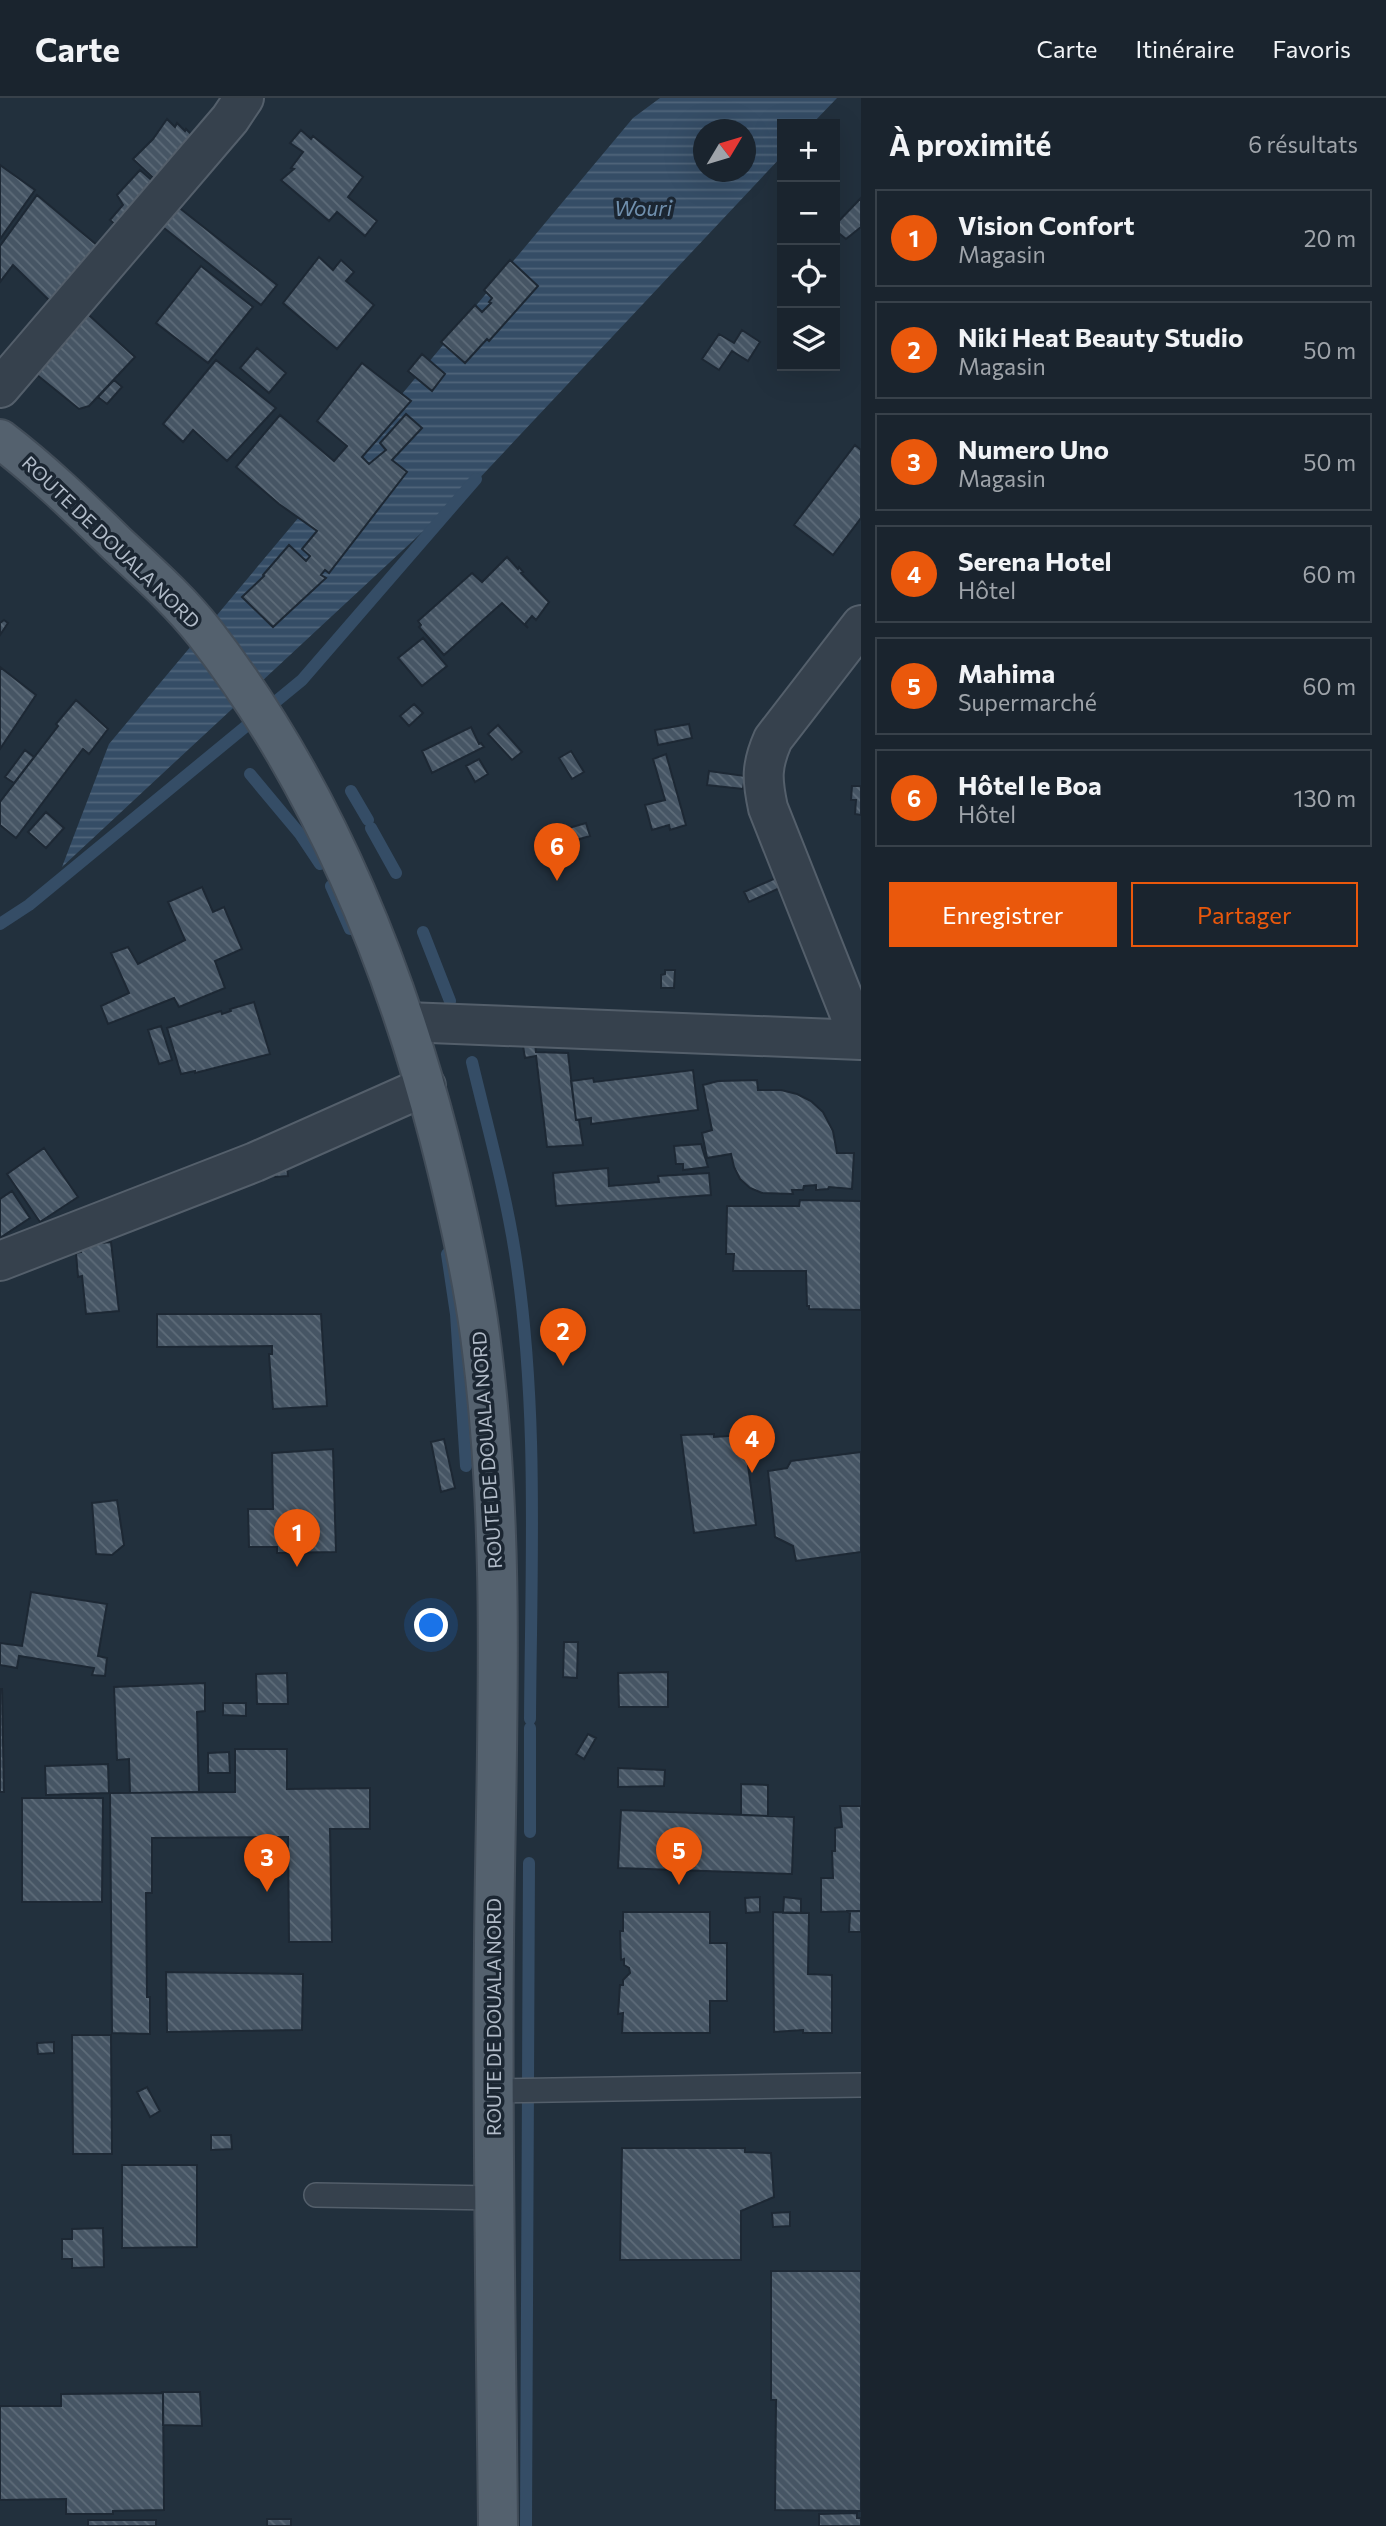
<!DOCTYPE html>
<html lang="fr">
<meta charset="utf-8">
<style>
body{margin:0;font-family:Commissioner,sans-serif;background:#27303a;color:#f1f3f6}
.controls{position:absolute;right:21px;top:21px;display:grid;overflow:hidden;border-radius:0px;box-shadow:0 7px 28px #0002}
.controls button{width:63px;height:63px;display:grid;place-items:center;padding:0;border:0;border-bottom:2px solid #38414a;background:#1a242e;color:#f1f3f6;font:35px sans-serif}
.compass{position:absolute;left:693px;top:21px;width:63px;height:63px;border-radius:50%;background:#1a242e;box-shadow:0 7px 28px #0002;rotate:52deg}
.you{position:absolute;left:432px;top:1528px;width:24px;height:24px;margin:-18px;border:5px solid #fff;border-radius:50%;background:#1a73e8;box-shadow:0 0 0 10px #1a73e833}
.badge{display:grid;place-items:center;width:46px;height:46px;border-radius:50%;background:#ea580c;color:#fff;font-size:23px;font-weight:700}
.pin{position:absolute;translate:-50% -58px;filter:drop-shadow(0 2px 4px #0008)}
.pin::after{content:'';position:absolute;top:37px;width:24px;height:21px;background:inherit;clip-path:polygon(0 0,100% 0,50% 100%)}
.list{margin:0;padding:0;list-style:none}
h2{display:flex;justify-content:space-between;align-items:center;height:91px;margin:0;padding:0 28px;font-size:30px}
h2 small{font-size:23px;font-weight:400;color:#9fa4aa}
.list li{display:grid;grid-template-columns:46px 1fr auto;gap:21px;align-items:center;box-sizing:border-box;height:98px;margin:0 14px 14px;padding:0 14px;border:2px solid #38414a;border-radius:0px}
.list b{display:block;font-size:26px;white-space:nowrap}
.list p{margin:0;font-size:23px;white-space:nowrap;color:#9fa4aa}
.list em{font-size:23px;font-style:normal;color:#9fa4aa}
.actions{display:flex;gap:14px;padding:21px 28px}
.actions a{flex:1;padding:16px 0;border:2px solid #ea580c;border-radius:0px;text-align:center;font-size:24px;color:#ea580c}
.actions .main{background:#ea580c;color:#fff}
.icon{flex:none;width:38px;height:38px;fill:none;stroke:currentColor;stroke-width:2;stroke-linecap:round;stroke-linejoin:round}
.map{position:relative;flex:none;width:861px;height:2428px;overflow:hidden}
header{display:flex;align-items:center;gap:42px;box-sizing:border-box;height:98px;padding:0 35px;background:#1a242e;border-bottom:2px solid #38414a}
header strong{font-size:33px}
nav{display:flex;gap:38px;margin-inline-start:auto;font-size:24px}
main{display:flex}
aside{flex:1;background:#1a242e}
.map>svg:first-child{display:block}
.water{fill:url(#water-rules);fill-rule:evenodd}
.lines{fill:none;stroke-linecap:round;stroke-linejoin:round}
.stream{stroke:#354d66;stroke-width:12}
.building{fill:url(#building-back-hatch);stroke:#1d2834;stroke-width:2}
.service-casing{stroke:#545f6b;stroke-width:26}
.minor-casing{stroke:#545f6b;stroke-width:42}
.primary-casing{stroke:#424d59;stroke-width:42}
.service{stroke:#36414d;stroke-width:23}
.minor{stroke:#36414d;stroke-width:38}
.primary{stroke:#54616e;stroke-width:38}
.labels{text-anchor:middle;stroke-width:7;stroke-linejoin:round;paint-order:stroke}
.street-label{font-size:19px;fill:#b2bcc9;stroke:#1b2632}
.water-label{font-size:21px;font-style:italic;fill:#7090ae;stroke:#1b2632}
</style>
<header>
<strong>Carte</strong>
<nav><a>Carte</a><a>Itinéraire</a><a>Favoris</a></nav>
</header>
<main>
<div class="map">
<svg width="861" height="2428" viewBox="0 0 861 2428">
<defs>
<pattern id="water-rules" width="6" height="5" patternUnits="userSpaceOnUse" patternTransform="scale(1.75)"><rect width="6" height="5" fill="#354d66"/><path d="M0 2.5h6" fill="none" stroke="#50657b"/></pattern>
<pattern id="building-back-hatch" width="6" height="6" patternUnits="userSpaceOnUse" patternTransform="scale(1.75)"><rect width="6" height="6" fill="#465564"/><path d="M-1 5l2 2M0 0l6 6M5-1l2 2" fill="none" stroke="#5e6c79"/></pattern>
</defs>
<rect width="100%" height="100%" fill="#22303d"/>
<!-- water -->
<path class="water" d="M660 0H837L812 26H782V58L474 386 62 769 109 646 633 20ZM704 32H746V74H704Z"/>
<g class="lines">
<!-- stream -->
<path class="stream" d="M250 676 300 736 320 766
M351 693 368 722
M371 730 396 775
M331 788 350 831
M0 826 29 807 302 582 476 381
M423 834 450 903
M472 964C487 1027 505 1091 515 1155 539 1309 531 1466 530 1621
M447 1156 456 1216 466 1368
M530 1630V1734
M526 2428 529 1765"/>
</g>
<!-- building -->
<path class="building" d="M167 21 175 29 177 25 185 33 186 31 203 48 164 90 133 61 153 41Z
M301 32 311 41 313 38 363 79 348 99 377 123 365 138 337 114 329 123 281 82 294 71 291 70 303 54 290 45Z
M0 67 35 92 0 141Z
M140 72 163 92 125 135 110 122 123 107 117 97Z
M37 97 98 148 52 205 13 167 0 184V148Z
M861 100V129L846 141 835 132V127Z
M177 108 277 187 261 207 159 126Z
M319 159 333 172 341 162 354 174 346 183 374 207 337 251 283 205Z
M510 162 538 188 489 243 487 241 465 265 441 244 475 207 482 214 491 205 489 204 492 200 484 192Z
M201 168 253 209 208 265 156 225Z
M80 209 135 259 89 308 79 311 26 268Z
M742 232 760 244 748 263 732 253 719 272 702 261 719 236 734 245Z
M257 250 286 275 269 295 240 270Z
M422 256 445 276 432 293 408 273Z
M216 262 276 310 227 363 193 332 183 344 163 326Z
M362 265 411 303 362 359 369 366 386 352 380 345 406 316 422 330 392 362 407 374 329 475 325 472 321 477 326 480 273 529 242 499 264 478 263 477 289 447 306 463 310 458 302 451 317 433 279 406 236 369 280 317 334 363 347 348 317 323Z
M114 282 122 289 107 306 98 299Z
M855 347 861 352V420L833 457 794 427Z
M507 459 518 471 519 469 523 474 521 475 549 504 536 522 532 518 525 526 528 530 502 505 444 557 419 529 421 527 418 523 472 475 482 484Z
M4 522 8 525 0 537V525Z
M423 540 447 568 422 588 398 560Z
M0 569 36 597 0 651Z
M76 602 108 631 89 656 83 651 16 740 0 727V704L58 628 56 626Z
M414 606 423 615 409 628 400 618Z
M689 626 692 640 658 647 655 632Z
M498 627 522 654 512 662 488 636Z
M471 629 479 646 481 645 484 649 432 675 422 653Z
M25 652 34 659 14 685 5 679Z
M571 653 584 674 572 681 559 660Z
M666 656 686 727 670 732 669 727 652 732 645 707 665 702 653 661Z
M479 661 488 676 475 684 466 668Z
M709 673 745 678 743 691 707 687Z
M852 688H861V717L855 716 856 702H851Z
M46 714 64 730 46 750 28 734Z
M586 725 590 738 545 751 541 738Z
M778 779 782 789 749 804 744 794Z
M202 789 213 814 224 809 242 851 215 863 225 890 179 909 174 900 108 926 101 908 129 895 111 855 128 849 138 866 185 842 168 804Z
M665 872H675L674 890H661V877L665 876Z
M254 904 270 956 195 975V973L181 976 167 930 221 913 222 916 231 913 230 911Z
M161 928 172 962 159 966 148 932Z
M535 946 536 954 568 955 576 1022H579L583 1047 547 1049 536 958 525 960 523 948Z
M693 972 698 1012 591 1026V1020L576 1022 571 983 593 980 594 984Z
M757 982 758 992H781L797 996 811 1003 823 1014 833 1033 837 1055H854L852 1091 829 1089 828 1091 816 1092V1087L804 1088 803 1092H792L793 1096 762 1095 750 1090 740 1081 734 1069 731 1056 707 1060 702 1035 712 1032 703 987 718 983Z
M701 1046 708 1069 683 1072V1066H676L674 1048Z
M44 1050 78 1099 40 1124 7 1076Z
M274 1060H286L288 1078 275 1079Z
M608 1070 609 1088 659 1084 658 1078 709 1075 711 1097 556 1108 553 1075Z
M12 1093 30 1120 0 1140V1101Z
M800 1102 861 1103V1212L809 1211V1208H807L806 1173H733L734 1156H726L727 1108H799Z
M111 1144 119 1213 86 1216 82 1178 78 1179 76 1155 81 1154 80 1147Z
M157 1216H321L327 1308 273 1311 269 1256H272V1248L157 1249Z
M714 1336V1339L744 1337 756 1427 694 1435 681 1337Z
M444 1341 455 1390 441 1394 431 1344Z
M333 1351 336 1454 277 1455V1449H249L248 1411H273L272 1355Z
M861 1354V1454L796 1463 793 1448 775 1439 768 1373 787 1370 791 1363Z
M117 1402 124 1447 112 1457 96 1456 92 1405Z
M31 1494 107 1506 98 1558 107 1560 105 1578 92 1577 94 1570 19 1558 17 1570 0 1567V1545L22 1548Z
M564 1544H578L577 1580 563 1579Z
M668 1574V1609H619L618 1575Z
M287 1575 288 1606H257L256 1576Z
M205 1585V1613L197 1614 199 1694 130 1695 129 1661 117 1662 114 1589Z
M0 1591H2L4 1694H0Z
M223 1605H246V1618L223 1617Z
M588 1636 596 1640 584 1661 576 1656Z
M235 1651H287V1691L370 1690V1731H330L332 1844H289L288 1739 152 1740V1795H146L147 1899H150V1936L112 1935 110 1695 235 1694Z
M229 1654 230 1675H208V1655Z
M108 1666 109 1695 46 1697 45 1668Z
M618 1670 665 1672 664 1688 618 1689Z
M741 1686 768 1687V1718L741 1717Z
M22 1700H103L102 1804H22Z
M840 1708H861V1813L821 1814V1780H833L832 1753H835V1730L842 1729Z
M621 1712 794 1719 792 1776 618 1770Z
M760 1799V1814L746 1815 745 1800Z
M784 1799 801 1801V1815H783Z
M846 1813H861V1834H849L850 1815Z
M623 1814H710V1845H727V1903H710V1935H622L623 1915 618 1916 620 1887H623V1882L630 1875 629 1870 624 1867V1861L621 1862 620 1833H623Z
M773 1814 809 1815 808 1876 832 1877V1935H803V1932L774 1934Z
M166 1874 303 1876 302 1932 167 1934Z
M72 1937H111L112 2056H73Z
M54 1944V1955L38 1956 37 1945Z
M147 1989 160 2013 150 2019 137 1994Z
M211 2037H231L232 2051 211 2052Z
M622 2050H745V2054L771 2055 774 2099 741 2113V2162H620Z
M122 2067H197V2149L122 2150Z
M790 2114V2128L773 2129 772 2115Z
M103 2130 104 2169 72 2170V2161H62V2141H72V2131Z
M771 2173H861V2413L775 2412 776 2302H771Z
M161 2294H200L202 2328 163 2327V2295Z
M163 2295 164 2412 113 2413V2416H66V2401L0 2402V2308H61V2296Z
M857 2415V2420H861V2428H819V2416Z
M267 2421H291V2428H267Z
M88 2422H156V2428H88Z"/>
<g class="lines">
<defs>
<path id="service" d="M493 1993 861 1987
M316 2097 495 2100"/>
<path id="minor" d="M0 290 230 21 244 0
M406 924 861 942
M860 942 768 710C762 682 761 668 773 641L861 527
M0 1163 255 1064 426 988"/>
<path id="primary" d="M0 341C42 373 79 409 117 446 147 474 178 501 204 534 319 682 392 858 439 1039 456 1105 471 1170 480 1237 507 1438 496 1642 494 1844 492 2038 496 2233 498 2428"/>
</defs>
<!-- service casing -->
<use href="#service" class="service-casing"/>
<!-- minor casing -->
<use href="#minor" class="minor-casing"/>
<!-- primary casing -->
<use href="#primary" class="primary-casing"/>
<!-- service -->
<use href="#service" class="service"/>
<!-- minor -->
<use href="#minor" class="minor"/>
<!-- primary -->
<use href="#primary" class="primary"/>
</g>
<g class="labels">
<!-- street labels -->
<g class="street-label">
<text transform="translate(111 444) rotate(44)" y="7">ROUTE DE DOUALA NORD</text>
<text transform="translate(487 1352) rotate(-94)" y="7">ROUTE DE DOUALA NORD</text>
<text transform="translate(494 1919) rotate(-90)" y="7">ROUTE DE DOUALA NORD</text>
</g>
<!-- water labels -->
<g class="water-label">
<text x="643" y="118">Wouri</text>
</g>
</g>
</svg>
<div class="controls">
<button>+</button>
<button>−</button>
<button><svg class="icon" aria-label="locate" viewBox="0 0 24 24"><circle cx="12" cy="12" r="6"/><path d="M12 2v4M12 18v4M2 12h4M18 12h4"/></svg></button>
<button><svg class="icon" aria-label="layers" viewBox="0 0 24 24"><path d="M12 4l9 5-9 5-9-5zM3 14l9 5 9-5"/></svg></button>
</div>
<svg class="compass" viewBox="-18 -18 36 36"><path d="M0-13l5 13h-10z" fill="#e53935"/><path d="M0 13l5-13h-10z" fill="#9fa4aa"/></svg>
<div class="you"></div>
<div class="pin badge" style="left:297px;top:1469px">1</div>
<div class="pin badge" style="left:563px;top:1268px">2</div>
<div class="pin badge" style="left:267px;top:1794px">3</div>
<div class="pin badge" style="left:752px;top:1375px">4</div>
<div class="pin badge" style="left:679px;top:1787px">5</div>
<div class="pin badge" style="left:557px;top:783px">6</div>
</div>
<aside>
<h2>À proximité<small>6 résultats</small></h2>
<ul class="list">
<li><span class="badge">1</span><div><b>Vision Confort</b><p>Magasin</p></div><em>20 m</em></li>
<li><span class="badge">2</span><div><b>Niki Heat Beauty Studio</b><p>Magasin</p></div><em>50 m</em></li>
<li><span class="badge">3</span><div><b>Numero Uno</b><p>Magasin</p></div><em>50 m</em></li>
<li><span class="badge">4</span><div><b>Serena Hotel</b><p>Hôtel</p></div><em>60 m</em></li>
<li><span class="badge">5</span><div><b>Mahima</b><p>Supermarché</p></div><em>60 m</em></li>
<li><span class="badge">6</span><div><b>Hôtel le Boa</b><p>Hôtel</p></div><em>130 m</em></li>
</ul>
<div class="actions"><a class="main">Enregistrer</a><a>Partager</a></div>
</aside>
</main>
